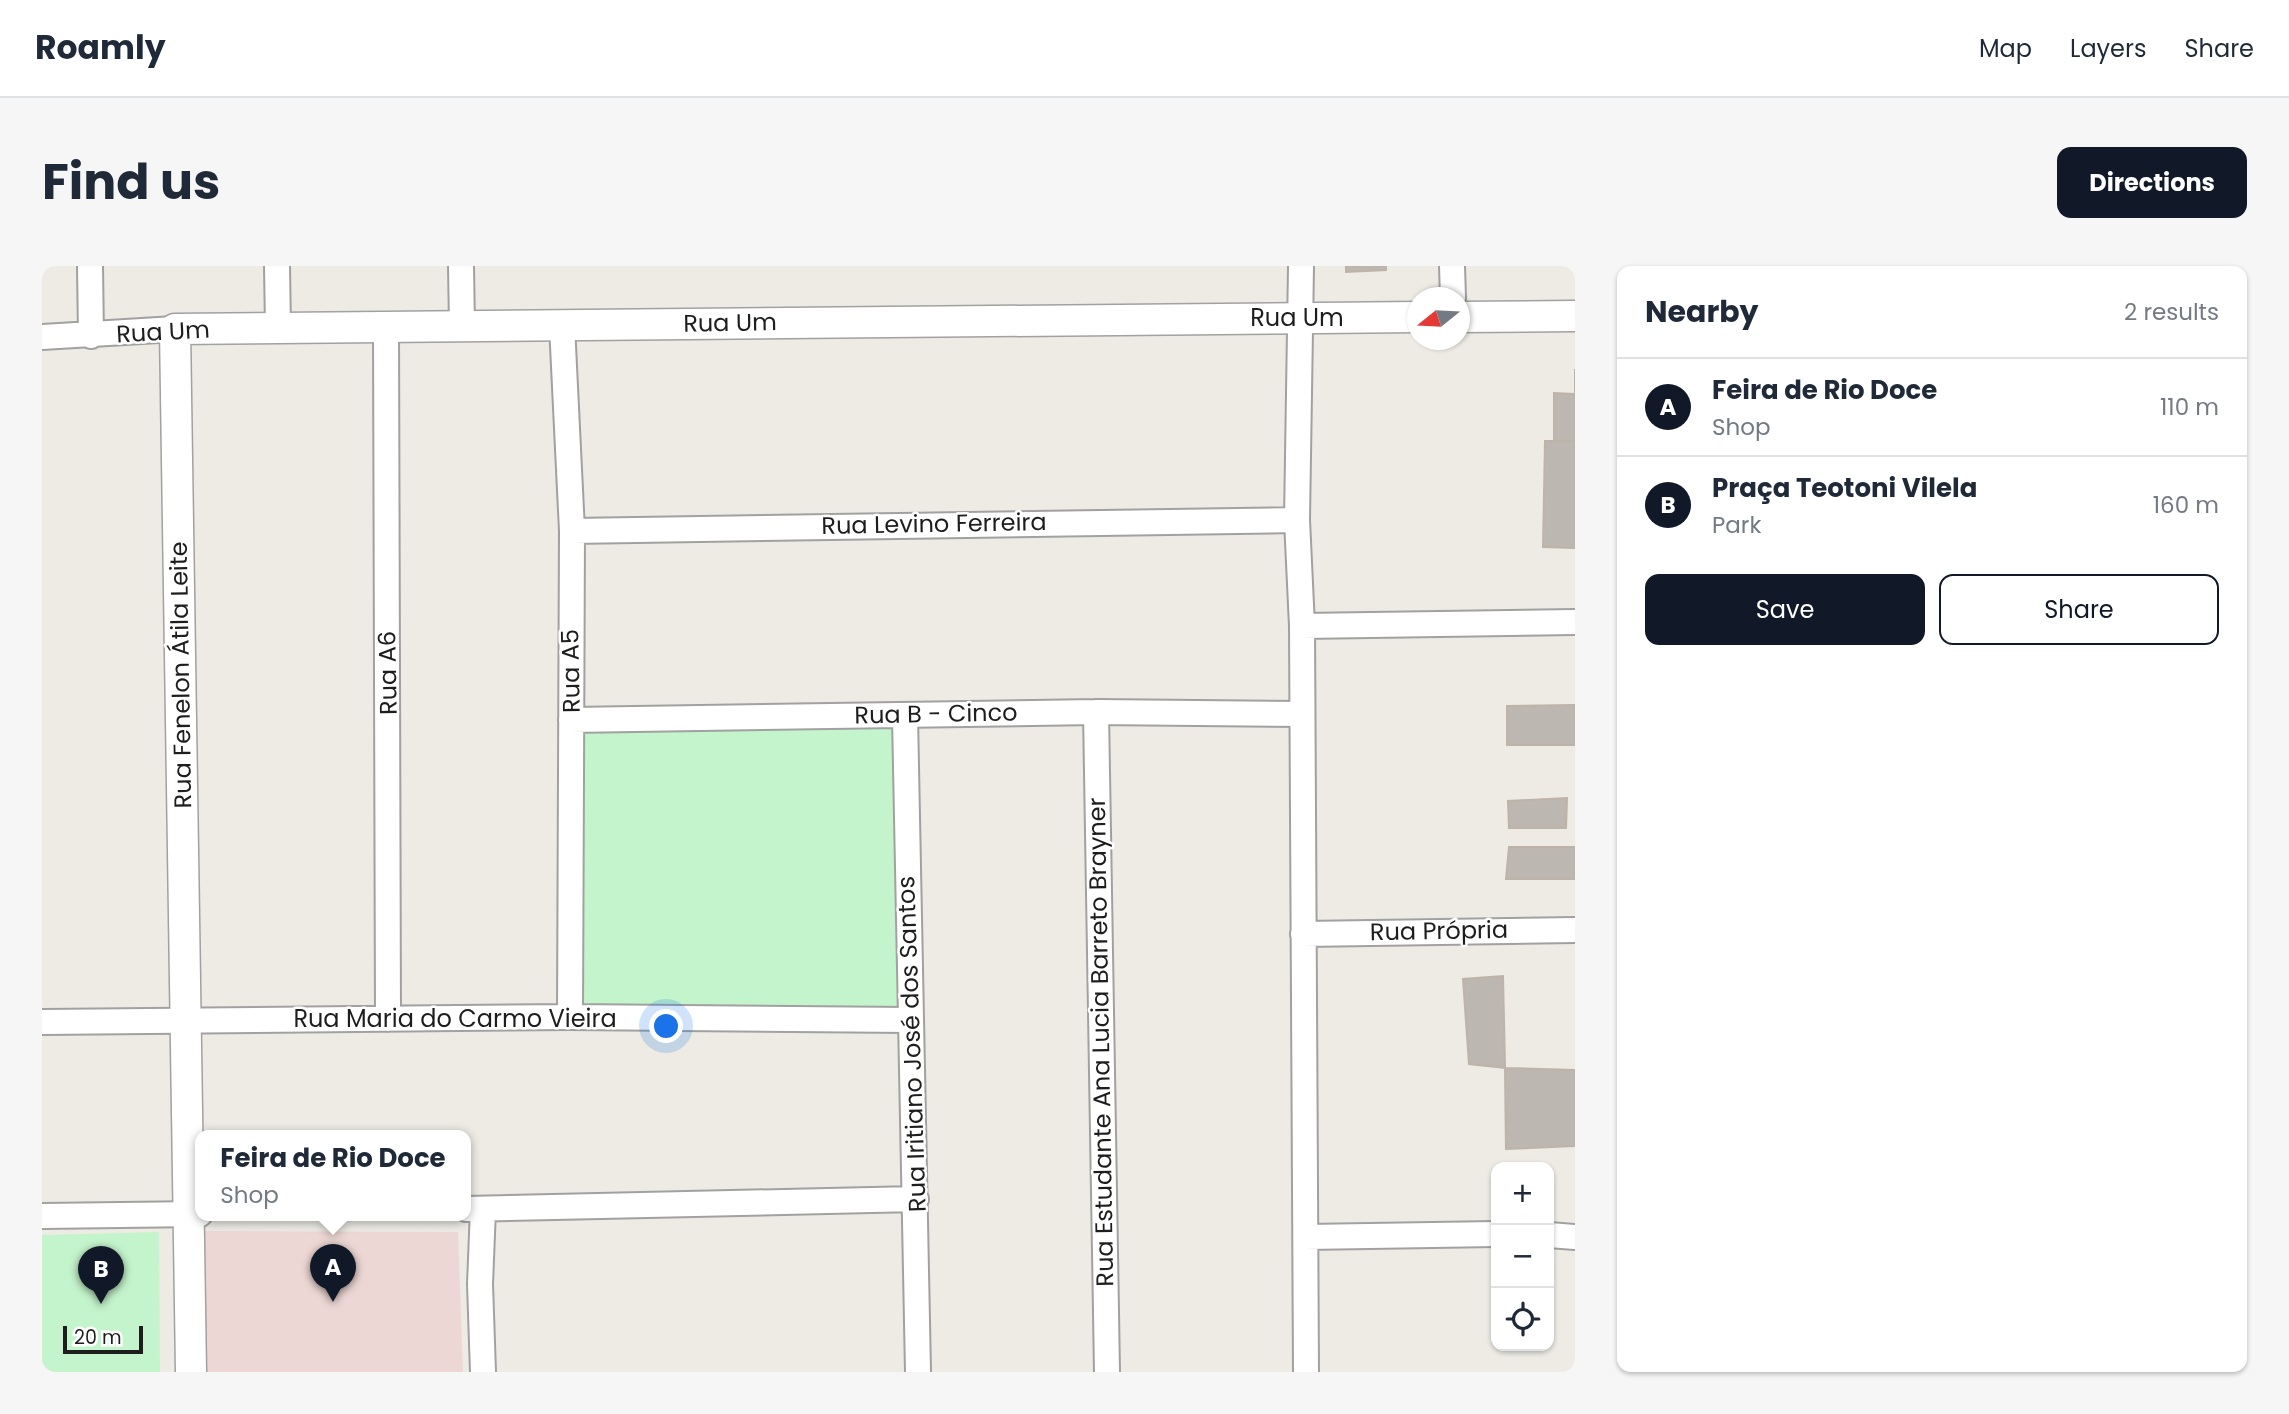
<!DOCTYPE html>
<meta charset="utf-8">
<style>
body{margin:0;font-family:Poppins,sans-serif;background:#f6f6f7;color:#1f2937}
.controls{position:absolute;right:21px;bottom:21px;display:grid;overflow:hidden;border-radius:14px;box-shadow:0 2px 5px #0004}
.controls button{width:63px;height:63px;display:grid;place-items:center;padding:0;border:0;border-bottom:2px solid #e0e1e3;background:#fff;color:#1f2937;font:35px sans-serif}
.compass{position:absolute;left:1365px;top:21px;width:63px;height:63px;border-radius:50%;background:#fff;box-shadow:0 2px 5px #0004;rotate:252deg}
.scale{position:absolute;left:21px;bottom:18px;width:80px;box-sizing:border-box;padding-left:7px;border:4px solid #1d1d1d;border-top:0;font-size:19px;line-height:24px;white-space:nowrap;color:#1d1d1d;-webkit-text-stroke:5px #fff;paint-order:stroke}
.you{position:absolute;left:625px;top:761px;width:24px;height:24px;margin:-18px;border:5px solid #fff;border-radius:50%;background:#1a73e8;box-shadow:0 0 0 10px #1a73e833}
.badge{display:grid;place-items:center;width:46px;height:46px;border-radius:50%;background:#111827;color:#fff;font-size:23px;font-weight:700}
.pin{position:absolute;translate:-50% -58px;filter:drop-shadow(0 2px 4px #0008)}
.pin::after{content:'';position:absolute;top:37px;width:24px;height:21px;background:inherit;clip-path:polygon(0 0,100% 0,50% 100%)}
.popup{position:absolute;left:153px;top:864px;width:276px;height:91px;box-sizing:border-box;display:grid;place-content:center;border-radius:14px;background:#fff;filter:drop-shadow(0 2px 5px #0005);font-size:23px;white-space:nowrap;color:#747a83}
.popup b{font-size:26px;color:#1f2937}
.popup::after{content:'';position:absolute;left:50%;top:100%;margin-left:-14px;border:14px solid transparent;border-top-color:#fff}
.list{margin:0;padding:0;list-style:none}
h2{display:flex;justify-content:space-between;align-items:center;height:91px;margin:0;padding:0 28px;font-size:30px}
h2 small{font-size:23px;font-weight:400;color:#747a83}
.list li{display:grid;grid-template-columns:46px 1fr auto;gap:21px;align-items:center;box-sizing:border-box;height:98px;padding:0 28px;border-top:2px solid #e0e1e3}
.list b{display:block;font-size:26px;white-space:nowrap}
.list p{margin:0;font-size:23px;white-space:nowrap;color:#747a83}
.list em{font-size:23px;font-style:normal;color:#747a83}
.actions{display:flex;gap:14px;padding:21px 28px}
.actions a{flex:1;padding:16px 0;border:2px solid #111827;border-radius:14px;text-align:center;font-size:24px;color:#111827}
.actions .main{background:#111827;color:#fff}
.icon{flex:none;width:38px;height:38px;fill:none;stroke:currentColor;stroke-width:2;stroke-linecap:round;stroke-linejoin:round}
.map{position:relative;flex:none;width:1533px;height:1106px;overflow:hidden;border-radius:14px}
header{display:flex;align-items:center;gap:42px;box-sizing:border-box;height:98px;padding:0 35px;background:#fff;border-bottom:2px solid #e0e1e3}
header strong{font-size:33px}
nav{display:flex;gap:38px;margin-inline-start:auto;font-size:24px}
.intro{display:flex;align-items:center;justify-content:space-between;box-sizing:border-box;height:168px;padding:0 42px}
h1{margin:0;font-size:49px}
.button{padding:18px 32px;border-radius:14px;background:#111827;color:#fff;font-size:24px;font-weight:700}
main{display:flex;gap:42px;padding:0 42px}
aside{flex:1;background:#fff;border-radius:14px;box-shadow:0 2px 5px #0004}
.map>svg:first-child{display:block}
.commercial{fill:#edd7d4}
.park{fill:#c4f4cb}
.building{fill:#bdb7b1;stroke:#beb3a7;stroke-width:2}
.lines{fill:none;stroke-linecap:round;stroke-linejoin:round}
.minor-casing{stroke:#a1a1a1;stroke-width:28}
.tertiary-casing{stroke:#a1a1a1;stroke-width:33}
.minor{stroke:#fff;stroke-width:24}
.tertiary{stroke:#fff;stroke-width:30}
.labels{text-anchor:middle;stroke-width:5;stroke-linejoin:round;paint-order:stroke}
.street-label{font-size:24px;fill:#1d1d1d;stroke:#fff}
</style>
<header>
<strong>Roamly</strong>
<nav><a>Map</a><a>Layers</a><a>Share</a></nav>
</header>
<div class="intro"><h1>Find us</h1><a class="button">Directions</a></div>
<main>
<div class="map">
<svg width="1533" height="1106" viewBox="0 0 1533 1106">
<rect width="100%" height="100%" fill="#edebe4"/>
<!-- commercial -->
<path class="commercial" d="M163 965 416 966 421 1106H163Z"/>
<!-- park -->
<path class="park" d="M850 461 855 742 535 746 530 465Z
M117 966 118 1106H0V969Z"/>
<!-- building -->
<path class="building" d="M1304 0H1344V4L1304 6Z
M1533 103V175H1512V127L1533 128Z
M1503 175H1533V282L1501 281Z
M1533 439V479H1465V440Z
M1525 532 1524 562H1467L1466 535Z
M1467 581H1533V613H1464Z
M1461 710 1463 802 1427 798 1421 713Z
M1463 802 1533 804V880L1464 883Z"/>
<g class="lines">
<defs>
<path id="minor" d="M48 0 49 70
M235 0 236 62
M419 0 420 60
M1259 0 1255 254 1260 360 1264 1106
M1410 0 1411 32
M520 59 530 265 528 751
M344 61 346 753
M0 71 133 63
M530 265 1255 254
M1260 360 1533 356
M1054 446 1065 1106
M863 450 876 1106
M529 454 1054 446 1259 448
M1261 668 1533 664
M0 756 528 751 867 754
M424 943 874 933
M0 950 158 948
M1507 969 1533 971
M1264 971 1454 968
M441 1106 438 1018 441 943"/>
<path id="tertiary" d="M1418 51 1533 50
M149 1106 133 63 1376 51"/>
</defs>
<!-- minor casing -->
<use href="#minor" class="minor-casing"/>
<!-- tertiary casing -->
<use href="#tertiary" class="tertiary-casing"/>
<!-- minor -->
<use href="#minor" class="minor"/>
<!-- tertiary -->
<use href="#tertiary" class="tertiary"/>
</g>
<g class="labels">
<!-- street labels -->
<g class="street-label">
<text x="1255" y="60">Rua Um</text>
<text transform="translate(688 57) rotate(-1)" y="8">Rua Um</text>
<text transform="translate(121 66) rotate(-3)" y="8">Rua Um</text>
<text transform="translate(892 258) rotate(-1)" y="8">Rua Levino Ferreira</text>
<text transform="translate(529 405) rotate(-91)" y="8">Rua A5</text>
<text transform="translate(346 407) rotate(-91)" y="8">Rua A6</text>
<text transform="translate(139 409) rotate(-91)" y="8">Rua Fenelon Átila Leite</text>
<text transform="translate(894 448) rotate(-1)" y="8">Rua B - Cinco</text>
<text transform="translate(1397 665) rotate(-1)" y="8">Rua Própria</text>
<text x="413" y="761">Rua Maria do Carmo Vieira</text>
<text transform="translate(1059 776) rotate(-91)" y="8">Rua Estudante Ana Lucia Barreto Brayner</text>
<text transform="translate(870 778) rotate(-92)" y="8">Rua Iritiano José dos Santos</text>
</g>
</g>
</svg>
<div class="controls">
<button>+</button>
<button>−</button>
<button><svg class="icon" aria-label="locate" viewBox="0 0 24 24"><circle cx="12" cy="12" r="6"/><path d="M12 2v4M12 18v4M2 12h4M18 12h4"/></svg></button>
</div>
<svg class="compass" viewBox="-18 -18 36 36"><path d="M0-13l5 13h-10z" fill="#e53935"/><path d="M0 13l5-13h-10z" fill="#747a83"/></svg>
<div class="scale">20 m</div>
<div class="you"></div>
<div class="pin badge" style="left:291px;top:1036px">A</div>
<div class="popup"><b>Feira de Rio Doce</b>Shop</div>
<div class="pin badge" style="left:59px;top:1038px">B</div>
</div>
<aside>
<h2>Nearby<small>2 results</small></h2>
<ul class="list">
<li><span class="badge">A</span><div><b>Feira de Rio Doce</b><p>Shop</p></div><em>110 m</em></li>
<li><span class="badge">B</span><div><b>Praça Teotoni Vilela</b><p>Park</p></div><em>160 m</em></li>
</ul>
<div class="actions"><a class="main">Save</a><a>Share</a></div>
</aside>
</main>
